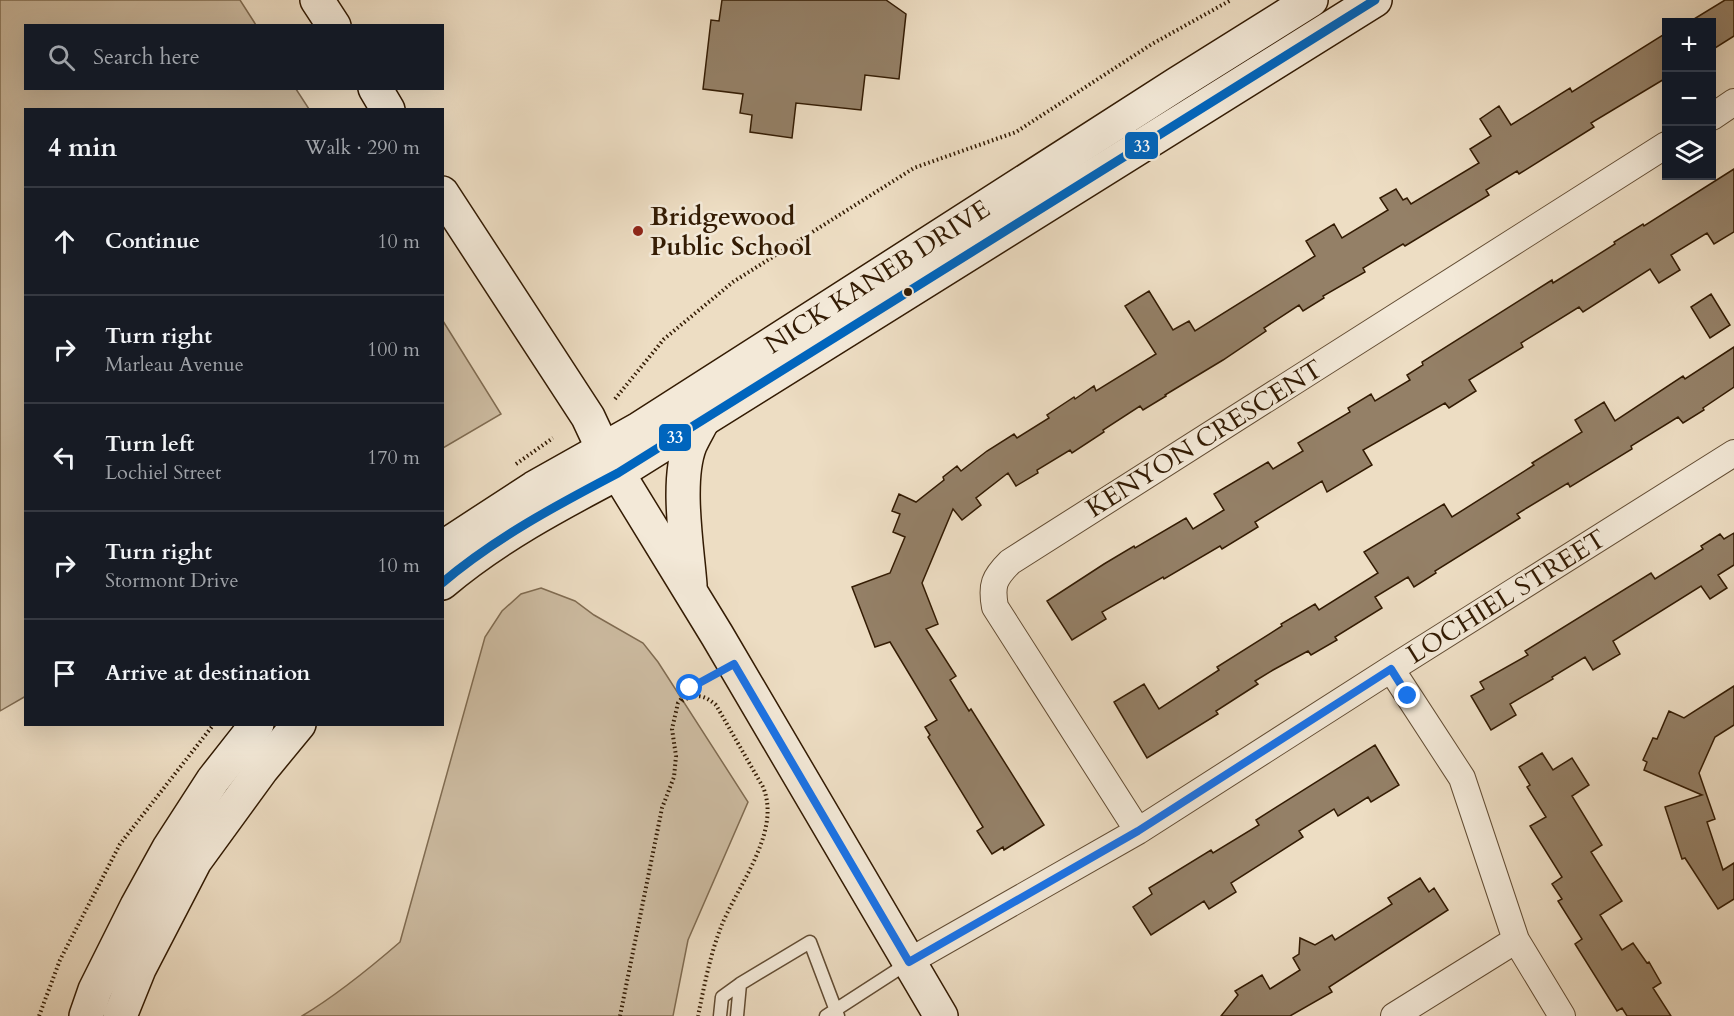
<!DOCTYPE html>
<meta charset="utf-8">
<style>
body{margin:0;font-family:Cardo,serif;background:#20242c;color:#f1f3f6}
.controls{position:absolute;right:18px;top:18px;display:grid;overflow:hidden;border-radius:0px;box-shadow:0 6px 24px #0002}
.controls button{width:54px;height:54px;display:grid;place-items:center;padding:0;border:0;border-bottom:2px solid #363941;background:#171b24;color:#f1f3f6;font:30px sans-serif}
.stop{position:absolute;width:18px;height:18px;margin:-14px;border:4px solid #1a73e8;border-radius:50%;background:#fff}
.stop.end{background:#1a73e8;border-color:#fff;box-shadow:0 2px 6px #0008}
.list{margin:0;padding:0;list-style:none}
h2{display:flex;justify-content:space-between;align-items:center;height:78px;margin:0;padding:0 24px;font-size:26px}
h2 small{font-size:20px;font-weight:400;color:#9ea1a6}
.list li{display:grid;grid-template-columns:39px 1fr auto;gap:18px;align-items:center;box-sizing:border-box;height:108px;padding:0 24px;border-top:2px solid #363941}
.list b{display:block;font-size:22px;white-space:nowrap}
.list p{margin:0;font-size:20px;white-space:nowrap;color:#9ea1a6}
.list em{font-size:20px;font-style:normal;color:#9ea1a6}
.icon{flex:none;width:33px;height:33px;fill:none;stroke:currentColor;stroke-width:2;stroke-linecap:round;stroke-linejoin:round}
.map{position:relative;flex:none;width:1734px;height:1016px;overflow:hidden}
.search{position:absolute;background:#171b24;box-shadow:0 6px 24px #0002;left:24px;top:24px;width:420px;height:66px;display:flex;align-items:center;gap:15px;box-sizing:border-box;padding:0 21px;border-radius:0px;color:#9ea1a6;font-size:22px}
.panel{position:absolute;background:#171b24;box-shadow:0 6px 24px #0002;left:24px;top:108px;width:420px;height:618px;border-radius:0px}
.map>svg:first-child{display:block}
.green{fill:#cdbca2;stroke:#806c52;stroke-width:1.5}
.building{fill:#948067;stroke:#331b03;stroke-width:1.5}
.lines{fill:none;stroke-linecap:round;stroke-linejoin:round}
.lane-casing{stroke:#624c33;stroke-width:15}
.street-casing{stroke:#624c33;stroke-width:28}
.secondary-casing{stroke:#331b03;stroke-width:36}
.path{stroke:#331b03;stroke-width:4;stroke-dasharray:1.5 3;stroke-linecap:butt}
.lane{stroke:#f3e9d8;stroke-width:12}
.street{stroke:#f3e9d8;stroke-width:26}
.secondary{stroke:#f3e9d8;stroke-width:33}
.bus-1-casing{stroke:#f3e9d8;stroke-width:14}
.bus-1{stroke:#0065bd;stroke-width:9}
.route{stroke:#1a73e8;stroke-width:8}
.poi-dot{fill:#8f2418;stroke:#f3e9d8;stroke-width:2}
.bus-dot{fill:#331b03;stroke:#f3e9d8;stroke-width:2}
.labels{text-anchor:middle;stroke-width:5;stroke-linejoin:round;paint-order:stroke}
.poi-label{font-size:26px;font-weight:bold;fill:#331b03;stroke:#f3e9d8;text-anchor:start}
.street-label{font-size:26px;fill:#331b03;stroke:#f3e9d8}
.line-badge{stroke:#f3e9d8;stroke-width:2}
.badge-label{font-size:16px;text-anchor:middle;font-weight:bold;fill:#fff}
</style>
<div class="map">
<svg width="1734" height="1016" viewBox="0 0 1734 1016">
<rect width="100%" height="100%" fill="#edddc3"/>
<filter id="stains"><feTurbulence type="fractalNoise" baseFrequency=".00333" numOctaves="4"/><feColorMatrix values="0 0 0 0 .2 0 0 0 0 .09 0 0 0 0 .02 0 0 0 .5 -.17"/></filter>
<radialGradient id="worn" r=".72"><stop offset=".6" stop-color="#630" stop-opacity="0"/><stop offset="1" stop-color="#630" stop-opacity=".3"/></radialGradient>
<!-- green -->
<path class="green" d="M0 0H240L256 25 26 26V88L296 89 309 109 26 110V696L0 711Z
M443 321 501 414 443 448H442Z
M541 588 575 601 594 615 643 643 658 662 748 802 688 940 673 1016H302C337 995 370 968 400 942L485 637 502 611 521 594Z"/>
<!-- building -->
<path class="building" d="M722 0H886L906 14 899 79 865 75 861 110 796 103 792 138 750 132 752 115 740 113 743 94 703 89 711 20 719 21Z
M1725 0H1734V36L1712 50V22H1689Z
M1666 33V78L1591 123 1594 127 1519 174 1517 171 1486 190 1489 195 1405 246 1403 244 1363 268 1365 272 1323 296 1324 298 1303 311 1299 305 1264 328 1266 331 1223 360 1165 395 1166 396 1143 410 1140 406 1103 430 1104 432 1072 453 1070 450 1037 470 1038 473 1016 486 1008 473 976 498 981 505 962 520 953 509 922 583 938 624 926 629 956 676 950 680 969 711 971 709 1044 825 1004 850 1003 847 992 854 977 831 983 827 928 737 930 735 925 727 937 720 890 642 875 647 852 587 890 573 905 537 893 532 900 514 892 511 899 494 916 502 944 480 943 477 957 466 961 471 987 451 1014 434 1017 438 1049 418 1047 415 1074 397 1075 399 1094 386 1096 391 1156 354 1125 306 1149 291 1173 330 1189 321 1195 331 1315 256 1306 241 1334 224 1342 238 1388 210 1380 198 1396 189 1403 200 1407 198 1411 204 1479 163 1470 149 1491 136 1480 119 1499 106 1511 125 1570 88 1572 92Z
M1734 169V232L1714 244 1707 233 1671 255 1680 270 1659 283 1650 269 1583 312 1579 307 1521 343 1523 347 1469 380 1476 391 1449 408 1445 403 1363 450 1372 465 1327 492 1322 481 1255 522 1258 527 1222 549 1220 546 1164 579 1163 577 1102 612 1106 619 1072 640 1047 601 1104 564 1134 546 1135 548 1186 518 1193 529 1224 510 1214 494 1268 462 1273 469 1303 451 1298 443 1350 412 1348 408 1371 394 1375 401 1410 380 1407 375 1423 365 1422 362 1552 280 1553 283 1615 244 1614 242 1643 224 1644 226Z
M1711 294 1730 325 1710 338 1691 307Z
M1734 347V387L1703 408 1704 410 1683 423 1678 417 1631 446 1632 449 1570 487 1568 483 1517 514 1520 518 1435 571 1436 573 1414 587 1408 577 1375 597 1382 608 1335 637 1337 640 1311 655 1308 651 1273 670 1255 681 1258 684 1216 711 1218 714 1147 758 1114 702 1144 684 1159 709 1219 670 1217 667 1282 626 1281 624 1315 604 1319 610 1378 573 1364 552 1444 504 1452 517 1534 465 1532 463 1582 432 1575 420 1604 402 1615 421 1683 376 1685 379Z
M1734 533V565L1718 575 1727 588 1710 599 1701 586 1613 641 1620 654 1593 670 1585 657 1552 677 1553 679 1510 704 1516 715 1491 730 1471 696 1484 689 1480 682 1528 655 1525 651 1651 573 1655 579 1703 549 1701 546 1720 534 1724 539Z
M1734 686V725L1715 737 1699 773 1715 819 1707 822 1723 870 1734 863V899L1718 909 1685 858 1682 859 1665 807 1702 795 1644 770 1647 762 1643 760 1653 738 1657 739 1669 711 1684 718Z
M1375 745 1399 785 1371 802 1368 797 1338 816 1334 809 1299 831 1303 837 1231 883 1236 892 1209 909 1204 901 1151 935 1133 907 1152 894 1149 888 1211 850 1213 853 1259 825 1256 820Z
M1542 753 1553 770 1572 758 1589 785 1572 796 1602 845 1591 852 1622 901 1600 915 1622 950 1633 943 1647 963 1649 962 1661 983 1653 988 1671 1016H1627L1622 1008 1617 1011 1575 944 1582 939 1558 901 1562 899 1552 884 1562 877 1530 826 1546 817 1527 787 1530 785 1519 767Z
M1420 878 1429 892 1434 888 1448 910 1329 987 1332 992 1290 1016H1221L1238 995 1235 991 1262 975 1270 989 1300 970 1293 958 1299 954 1300 938 1315 945 1332 935 1335 940 1392 904 1388 898Z"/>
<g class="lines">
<defs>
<path id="lane" d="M720 1016 722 997 740 984
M737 1016 740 984 810 942 838 1016
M826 1016 908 963"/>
<path id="street" d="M1712 117 1734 102
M1391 669 1462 778 1516 940 1562 1016
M1138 831 995 607C991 585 994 578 1010 562L1666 145
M908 962 1138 831 1391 669 1734 453
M1394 1016 1516 940"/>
<g id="secondary">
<path d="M317 0 334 26"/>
<path d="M375 88 388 110"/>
<path d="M442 193 588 417 603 449 717 635 941 1016"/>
<path id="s1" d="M442 548 534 488 639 429 1177 84 1311 0"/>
<path d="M442 583C495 538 557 505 618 473L1375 0"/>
<path d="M690 585C687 546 676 481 690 445 694 436 699 428 703 420"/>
<path d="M86 1016 95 990 137 906 169 848 213 780 257 724"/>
<path d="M120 1016 139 969 195 861 262 769 299 724"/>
</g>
</defs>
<!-- lane casing -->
<use href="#lane" class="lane-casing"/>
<!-- street casing -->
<use href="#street" class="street-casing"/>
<!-- secondary casing -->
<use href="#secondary" class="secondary-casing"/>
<!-- path -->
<path class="path" d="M615 399 664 339 733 282 914 168 1016 132 1152 44 1231 0
M516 464 553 438
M682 701C696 693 704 695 716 705L763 787C782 832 737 886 721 927 710 955 704 987 698 1016
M39 1016 60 960 120 844 214 724
M620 1016 662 808 674 777 676 756 672 729 678 703 690 688 710 677"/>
<!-- lane -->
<use href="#lane" class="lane"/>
<!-- street -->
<use href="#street" class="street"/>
<!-- secondary -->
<use href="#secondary" class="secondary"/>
<defs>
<path id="bus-1" d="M442 583C495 538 557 505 618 473L1375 0"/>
</defs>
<!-- bus-1 casing -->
<use href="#bus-1" class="bus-1-casing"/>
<!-- bus-1 -->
<use href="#bus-1" class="bus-1"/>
</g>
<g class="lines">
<!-- route -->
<path class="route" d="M690 688 734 664 909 962 1138 831 1391 669 1408 696"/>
</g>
<!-- markers -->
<circle class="poi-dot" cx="638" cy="231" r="6"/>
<circle class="bus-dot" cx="908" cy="292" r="5"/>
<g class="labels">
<!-- poi labels -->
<g class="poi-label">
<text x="650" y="225">Bridgewood<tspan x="650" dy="30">Public School</tspan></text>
</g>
<!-- street labels -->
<g class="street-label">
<text dy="9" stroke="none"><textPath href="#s1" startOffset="513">NICK KANEB DRIVE</textPath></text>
<text transform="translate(1204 438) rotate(-32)" y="9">KENYON CRESCENT</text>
<text transform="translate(1506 596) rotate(-32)" y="9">LOCHIEL STREET</text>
</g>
</g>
<g class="line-badge">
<rect x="1124" y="131" width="35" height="29" rx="6" fill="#0065bd"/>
<rect x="658" y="423" width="34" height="29" rx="6" fill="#0065bd"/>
</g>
<g class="badge-label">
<text x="1142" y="152">33</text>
<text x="675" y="443">33</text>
</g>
<rect width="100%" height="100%" filter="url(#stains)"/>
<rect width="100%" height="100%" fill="url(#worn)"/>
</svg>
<div class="controls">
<button>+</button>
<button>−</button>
<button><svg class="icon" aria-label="layers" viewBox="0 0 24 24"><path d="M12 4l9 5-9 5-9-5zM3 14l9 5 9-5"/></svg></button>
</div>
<div class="stop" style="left:690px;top:688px"></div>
<div class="stop end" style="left:1408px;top:696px"></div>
<div class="search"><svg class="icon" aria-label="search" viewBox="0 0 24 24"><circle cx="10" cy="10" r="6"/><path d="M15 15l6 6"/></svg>Search here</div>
<section class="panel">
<h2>4 min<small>Walk · 290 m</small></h2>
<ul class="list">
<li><svg class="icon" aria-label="ahead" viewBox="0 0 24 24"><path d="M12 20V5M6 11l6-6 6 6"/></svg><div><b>Continue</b></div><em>10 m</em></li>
<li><svg class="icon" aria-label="right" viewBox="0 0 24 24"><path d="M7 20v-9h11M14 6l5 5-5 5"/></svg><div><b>Turn right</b><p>Marleau Avenue</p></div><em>100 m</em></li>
<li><svg class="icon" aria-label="left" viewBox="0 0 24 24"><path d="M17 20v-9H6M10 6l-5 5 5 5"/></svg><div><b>Turn left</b><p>Lochiel Street</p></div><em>170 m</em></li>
<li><svg class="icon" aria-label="right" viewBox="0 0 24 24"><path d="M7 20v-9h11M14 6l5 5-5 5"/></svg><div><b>Turn right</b><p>Stormont Drive</p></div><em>10 m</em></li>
<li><svg class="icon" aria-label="arrive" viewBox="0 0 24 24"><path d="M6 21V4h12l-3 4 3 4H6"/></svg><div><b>Arrive at destination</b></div></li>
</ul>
</section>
</div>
